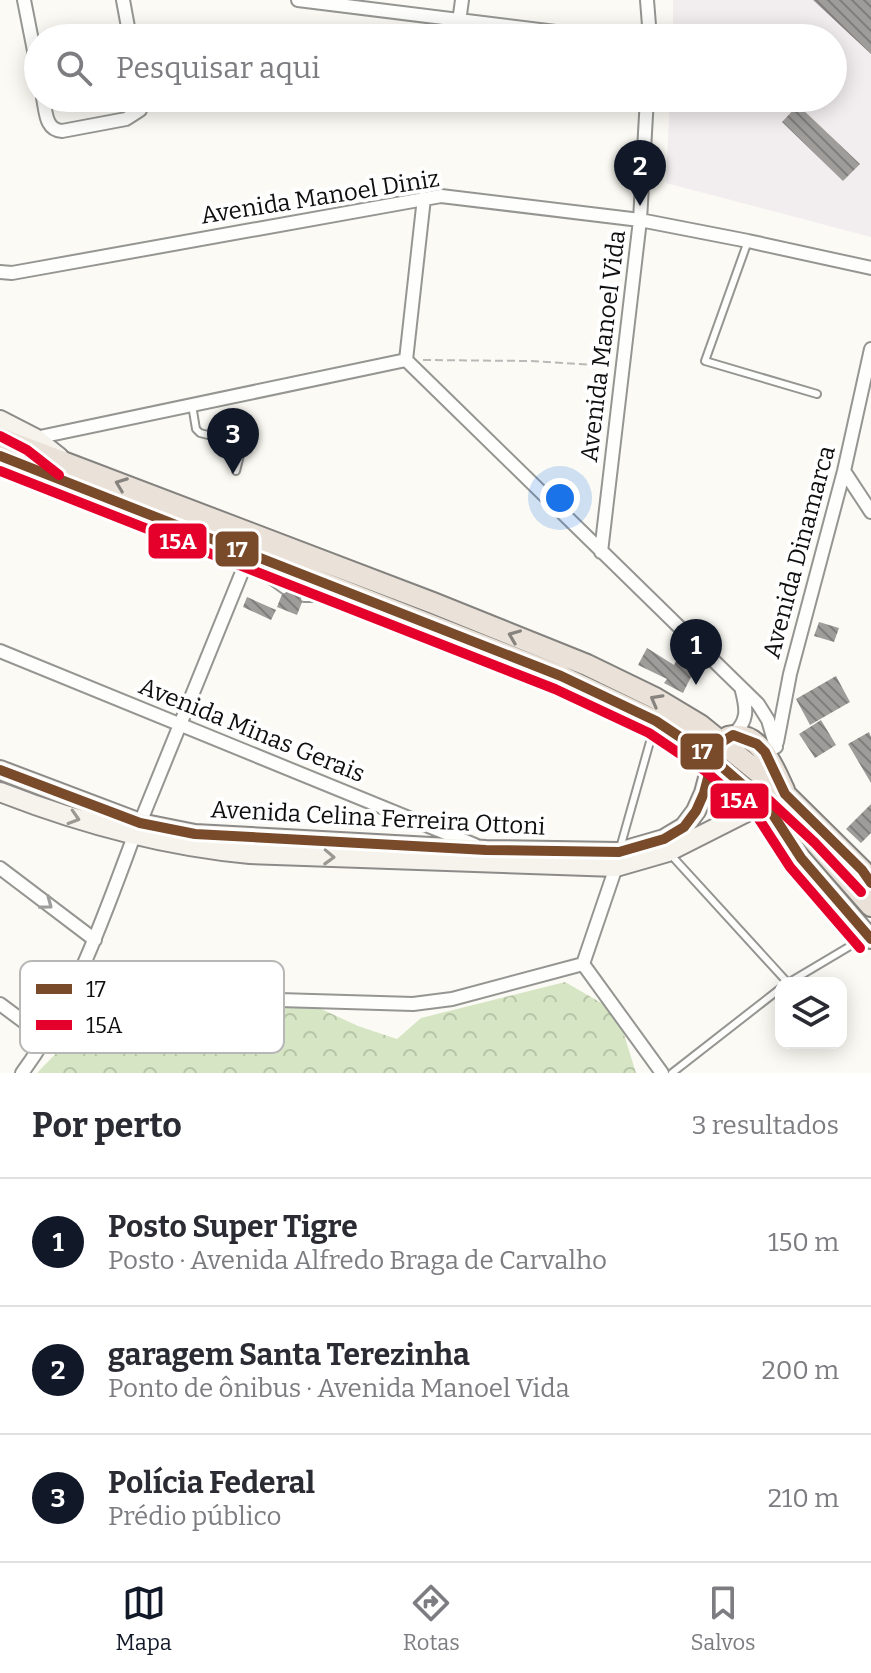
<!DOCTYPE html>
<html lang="pt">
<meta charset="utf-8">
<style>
body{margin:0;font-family:Bitter,serif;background:#f7f7f7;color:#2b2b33}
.controls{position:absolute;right:24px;bottom:24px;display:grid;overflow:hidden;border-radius:16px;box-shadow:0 4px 20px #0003}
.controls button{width:72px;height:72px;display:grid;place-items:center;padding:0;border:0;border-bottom:2px solid #e1e1e2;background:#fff;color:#2b2b33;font:40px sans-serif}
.you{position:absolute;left:560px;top:498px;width:28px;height:28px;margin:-20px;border:6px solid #fff;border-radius:50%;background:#1a73e8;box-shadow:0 0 0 12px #1a73e833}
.badge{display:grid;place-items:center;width:52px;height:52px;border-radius:50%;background:#111827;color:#fff;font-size:26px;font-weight:700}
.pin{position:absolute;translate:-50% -66px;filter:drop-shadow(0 2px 4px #0008)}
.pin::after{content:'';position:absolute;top:42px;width:28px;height:24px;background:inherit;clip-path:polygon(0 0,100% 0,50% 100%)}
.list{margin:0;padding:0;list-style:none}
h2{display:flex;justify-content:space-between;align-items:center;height:104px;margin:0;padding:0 32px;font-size:34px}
h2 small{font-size:26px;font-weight:400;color:#7c7c81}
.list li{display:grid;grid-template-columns:52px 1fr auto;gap:24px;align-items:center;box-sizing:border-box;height:128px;padding:0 32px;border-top:2px solid #e1e1e2}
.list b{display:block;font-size:30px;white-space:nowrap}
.list p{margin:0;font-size:26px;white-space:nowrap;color:#7c7c81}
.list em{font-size:26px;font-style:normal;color:#7c7c81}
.icon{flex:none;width:44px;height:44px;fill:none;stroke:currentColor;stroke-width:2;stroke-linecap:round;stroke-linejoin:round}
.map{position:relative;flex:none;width:871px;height:1073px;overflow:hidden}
.search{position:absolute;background:#fff;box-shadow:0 4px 20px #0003;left:24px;right:24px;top:24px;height:88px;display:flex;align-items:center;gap:20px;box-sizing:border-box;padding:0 28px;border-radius:44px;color:#7c7c81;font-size:30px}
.sheet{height:488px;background:#fff}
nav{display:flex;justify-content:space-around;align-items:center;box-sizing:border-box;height:112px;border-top:2px solid #e1e1e2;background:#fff;font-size:22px;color:#7c7c81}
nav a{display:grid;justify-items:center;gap:4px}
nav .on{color:#111827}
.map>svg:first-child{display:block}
.industrial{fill:#f2eef0}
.forest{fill:url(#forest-crowns)}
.building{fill:url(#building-back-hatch)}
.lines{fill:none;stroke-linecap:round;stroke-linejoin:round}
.service-casing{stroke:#959592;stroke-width:10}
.minor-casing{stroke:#959592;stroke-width:16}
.secondary-casing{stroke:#8c8b89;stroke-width:22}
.trunk-casing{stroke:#83827f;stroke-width:24}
.path{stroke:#b9b9b8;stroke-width:2;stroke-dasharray:8 4;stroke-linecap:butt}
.service{stroke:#fefefd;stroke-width:6}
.minor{stroke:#fefefd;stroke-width:12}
.secondary{stroke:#f5f3eb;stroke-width:18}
.trunk{stroke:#eae2d8;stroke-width:20}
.bus-1-casing{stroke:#fff;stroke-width:16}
.bus-2-casing{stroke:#fff;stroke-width:16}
.bus-1{stroke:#7a4b2a;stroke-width:10}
.bus-2{stroke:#e4002b;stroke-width:10}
.oneway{stroke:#87837e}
.oneway2{stroke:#999893}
.oneway3{stroke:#9e9e9e}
.labels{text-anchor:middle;stroke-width:8;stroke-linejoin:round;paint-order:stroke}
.street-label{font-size:24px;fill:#0f0f0f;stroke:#fff}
.key{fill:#fff;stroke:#b7b7b7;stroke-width:2}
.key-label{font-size:22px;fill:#0f0f0f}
.line-badge{stroke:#fff;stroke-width:3}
.badge-label{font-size:22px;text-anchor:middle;font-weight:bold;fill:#fff}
</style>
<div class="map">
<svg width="871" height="1073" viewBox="0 0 871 1073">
<defs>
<pattern id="forest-crowns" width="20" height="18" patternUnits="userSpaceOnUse" patternTransform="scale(2)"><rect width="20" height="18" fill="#d6e6c4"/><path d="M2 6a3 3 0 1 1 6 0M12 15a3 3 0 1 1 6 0" fill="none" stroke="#b6c4a7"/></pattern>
<pattern id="building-back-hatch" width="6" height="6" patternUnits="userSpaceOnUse" patternTransform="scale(2)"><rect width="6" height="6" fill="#9f9d9a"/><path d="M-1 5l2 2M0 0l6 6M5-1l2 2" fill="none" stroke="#807e7c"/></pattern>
</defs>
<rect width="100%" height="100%" fill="#fbfaf4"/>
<!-- industrial -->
<path class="industrial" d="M673 0H871V237L666 183 670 98H833V38H673Z"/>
<!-- forest -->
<path class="forest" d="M565 982 617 1012 636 1073H37L98 1010 211 1006 319 1008 358 1026 397 1039 421 1018Z"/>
<!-- building -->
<path class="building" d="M813 0H871V54Z
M798 105 860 164 843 181 782 122Z
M286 584 306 592 297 615 277 607Z
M247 597 276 610 271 620 243 607Z
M819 622 839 628 834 642 814 636Z
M647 648 674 665 676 661 694 671 683 693 664 683 667 679 638 665Z
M836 676 850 702 810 725 796 699Z
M821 720 836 745 815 758 799 734Z
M869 732 871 737V783L848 744Z
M871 804V833L861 843 846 829Z"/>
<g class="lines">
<defs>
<path id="service" d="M748 241 705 361 817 394
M192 405 196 429 200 433 240 443 242 447 236 471
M271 566 270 580 284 590
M304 598H312L323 586
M620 848 655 724
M671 855 788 983
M788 983 867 936
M672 1073 781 988"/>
<path id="minor" d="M24 0 38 71
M123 0 130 38
M298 0 604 38
M647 0 650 38
M459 22 462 0
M43 98C46 111 45 130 62 131L126 119 140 110V98
M0 272 12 273 441 196 640 220 748 241 871 268
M406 360 424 198
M35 438 406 360 758 704 768 720 776 747
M844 471 871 512
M601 552 640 220 647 98
M0 651 475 845
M733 735C748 721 747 710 742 691
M777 742 790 674 844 471 871 349
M140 823 249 555
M0 868 95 940
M583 964 662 1073
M71 994 413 1004 452 999 583 964 616 867
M0 1004 47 1039
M22 1073C75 1001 103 919 134 836"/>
<path id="secondary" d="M0 420 35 438 59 457
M0 770 140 823 195 834 486 850 619 852 664 839 684 827 696 811 704 793 713 759
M0 792C82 824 162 846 250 854L616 867 668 852 763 804
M768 807 801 858 871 939"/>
<path id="trunk" d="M0 438 433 603 587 665 655 698 700 725 785 794 862 870 871 883
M0 456 561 676 656 721 691 743 763 804 806 832 871 906
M717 752 728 737C760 729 773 767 784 790"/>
</defs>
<!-- service casing -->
<use href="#service" class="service-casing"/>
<!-- minor casing -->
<use href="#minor" class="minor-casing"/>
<!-- secondary casing -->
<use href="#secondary" class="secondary-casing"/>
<!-- trunk casing -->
<use href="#trunk" class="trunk-casing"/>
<!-- path -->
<path class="path" d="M423 360 529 361 613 366"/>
<!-- service -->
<use href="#service" class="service"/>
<!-- minor -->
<use href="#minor" class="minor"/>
<!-- secondary -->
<use href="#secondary" class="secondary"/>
<!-- trunk -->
<use href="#trunk" class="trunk"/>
<defs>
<path id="bus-1" d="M0 456 561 676 656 721 713 759 768 807 801 858 871 939
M0 770 140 823 195 834 486 850 619 852 664 839 684 827 696 811 704 793 713 759 722 742 733 735 757 744 765 752 785 794 862 870 871 883"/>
<path id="bus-2" d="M0 436 27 450 59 475
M0 471 555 689 649 733 704 770 757 816 790 867 860 948
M756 788 815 843 861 892"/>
</defs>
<!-- bus-1 casing -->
<use href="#bus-1" class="bus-1-casing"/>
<!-- bus-2 casing -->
<use href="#bus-2" class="bus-2-casing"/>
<!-- bus-1 -->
<use href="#bus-1" class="bus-1"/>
<!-- bus-2 -->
<use href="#bus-2" class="bus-2"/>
</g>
<!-- one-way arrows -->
<defs><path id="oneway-chevron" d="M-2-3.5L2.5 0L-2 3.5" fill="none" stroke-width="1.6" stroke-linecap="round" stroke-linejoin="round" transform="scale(2)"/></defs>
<g class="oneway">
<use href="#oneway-chevron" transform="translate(121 484) rotate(-159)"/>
<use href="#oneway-chevron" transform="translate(514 636) rotate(-158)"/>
<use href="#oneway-chevron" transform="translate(656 700) rotate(-151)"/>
</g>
<g class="oneway2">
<use href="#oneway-chevron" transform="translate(74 818) rotate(17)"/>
<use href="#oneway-chevron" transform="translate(329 857) rotate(2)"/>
</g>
<use class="oneway3" href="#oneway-chevron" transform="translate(47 904) rotate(37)"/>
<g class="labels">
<!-- street labels -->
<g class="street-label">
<text transform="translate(320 197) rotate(-9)" y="8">Avenida Manoel Diniz</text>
<text transform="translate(603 346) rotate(-83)" y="8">Avenida Manoel Vida</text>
<text transform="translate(799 552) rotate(-75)" y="8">Avenida Dinamarca</text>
<text transform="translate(252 730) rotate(22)" y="8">Avenida Minas Gerais</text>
<text transform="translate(378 818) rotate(3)" y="8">Avenida Celina Ferreira Ottoni</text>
</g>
</g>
<!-- legend -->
<rect x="20" y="961" width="264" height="92" rx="12" class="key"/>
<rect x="36" y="984" width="36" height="10" fill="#7a4b2a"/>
<rect x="36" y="1020" width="36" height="10" fill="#e4002b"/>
<g class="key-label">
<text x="86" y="997">17</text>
<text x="86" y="1033">15A</text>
</g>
<g class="line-badge">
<rect x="147" y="522" width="61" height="38" rx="8" fill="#e4002b"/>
<rect x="214" y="530" width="46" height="38" rx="8" fill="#7a4b2a"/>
<rect x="679" y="732" width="46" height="39" rx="8" fill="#7a4b2a"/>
<rect x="709" y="782" width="61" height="38" rx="8" fill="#e4002b"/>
</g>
<g class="badge-label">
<text x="178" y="549">15A</text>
<text x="237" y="557">17</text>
<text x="702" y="759">17</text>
<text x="739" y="808">15A</text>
</g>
</svg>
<div class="controls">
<button><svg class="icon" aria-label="layers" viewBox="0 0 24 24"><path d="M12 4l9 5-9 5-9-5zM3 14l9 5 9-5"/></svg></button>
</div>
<div class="you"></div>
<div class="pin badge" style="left:696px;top:685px">1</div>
<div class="pin badge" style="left:640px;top:206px">2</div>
<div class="pin badge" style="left:233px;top:474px">3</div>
<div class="search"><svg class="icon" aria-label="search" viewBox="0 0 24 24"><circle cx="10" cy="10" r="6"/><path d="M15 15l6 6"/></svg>Pesquisar aqui</div>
</div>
<section class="sheet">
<h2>Por perto<small>3 resultados</small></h2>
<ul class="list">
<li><span class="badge">1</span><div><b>Posto Super Tigre</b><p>Posto · Avenida Alfredo Braga de Carvalho</p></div><em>150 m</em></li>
<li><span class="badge">2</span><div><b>garagem Santa Terezinha</b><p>Ponto de ônibus · Avenida Manoel Vida</p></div><em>200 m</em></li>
<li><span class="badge">3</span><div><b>Polícia Federal</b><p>Prédio público</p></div><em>210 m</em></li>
</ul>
</section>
<nav>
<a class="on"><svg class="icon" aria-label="map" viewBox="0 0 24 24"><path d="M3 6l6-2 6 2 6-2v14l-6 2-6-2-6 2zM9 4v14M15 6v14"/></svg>Mapa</a>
<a><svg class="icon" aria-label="directions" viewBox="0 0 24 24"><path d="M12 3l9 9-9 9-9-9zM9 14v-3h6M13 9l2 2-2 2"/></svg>Rotas</a>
<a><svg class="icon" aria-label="saved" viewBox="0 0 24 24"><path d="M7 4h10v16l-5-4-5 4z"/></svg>Salvos</a>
</nav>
